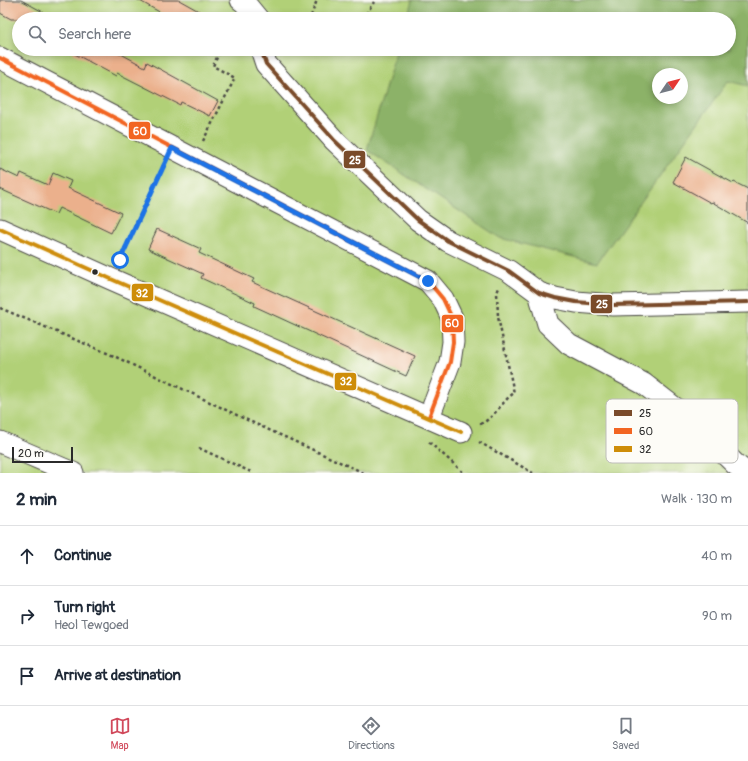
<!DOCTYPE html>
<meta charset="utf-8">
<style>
body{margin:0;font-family:Pangolin,sans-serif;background:#f2f2f3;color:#1f2937}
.compass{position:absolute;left:652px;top:68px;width:36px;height:36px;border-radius:50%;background:#fff;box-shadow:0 2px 6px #0003;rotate:55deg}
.scale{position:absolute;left:12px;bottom:10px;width:61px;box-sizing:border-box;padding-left:4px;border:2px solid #2b2b2b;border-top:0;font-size:11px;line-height:14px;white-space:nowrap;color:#2b2b2b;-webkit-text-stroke:3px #fdfcf7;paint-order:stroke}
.stop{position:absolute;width:12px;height:12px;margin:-9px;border:3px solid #1a73e8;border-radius:50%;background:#fff}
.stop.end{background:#1a73e8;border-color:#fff;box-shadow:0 1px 4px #0008}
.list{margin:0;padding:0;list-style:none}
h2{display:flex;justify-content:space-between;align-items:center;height:52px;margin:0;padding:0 16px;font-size:17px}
h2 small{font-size:13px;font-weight:400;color:#747a83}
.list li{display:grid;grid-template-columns:26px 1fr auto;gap:12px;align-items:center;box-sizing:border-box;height:60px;padding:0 16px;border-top:1px solid #e0e1e3}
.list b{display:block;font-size:15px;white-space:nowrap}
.list p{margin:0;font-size:13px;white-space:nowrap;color:#747a83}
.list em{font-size:13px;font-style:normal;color:#747a83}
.icon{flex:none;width:22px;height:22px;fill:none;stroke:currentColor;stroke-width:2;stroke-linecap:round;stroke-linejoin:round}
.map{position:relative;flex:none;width:748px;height:473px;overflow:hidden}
.search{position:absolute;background:#fff;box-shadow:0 2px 6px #0003;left:12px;right:12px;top:12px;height:44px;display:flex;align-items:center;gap:10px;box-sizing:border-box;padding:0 14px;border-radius:22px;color:#747a83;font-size:15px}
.sheet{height:232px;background:#fff}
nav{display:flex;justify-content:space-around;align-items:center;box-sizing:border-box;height:56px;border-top:1px solid #e0e1e3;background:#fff;font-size:11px;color:#747a83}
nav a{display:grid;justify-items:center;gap:2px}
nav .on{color:#d1495b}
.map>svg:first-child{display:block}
.green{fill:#b1d077;stroke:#6e7e51;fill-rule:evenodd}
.forest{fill:#8cb268;stroke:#5c6e4a;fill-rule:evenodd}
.building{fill:#ebb08c}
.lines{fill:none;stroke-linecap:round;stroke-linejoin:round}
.minor-casing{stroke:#494844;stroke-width:23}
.path{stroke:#494844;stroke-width:2.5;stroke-dasharray:3 3;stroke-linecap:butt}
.minor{stroke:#fff;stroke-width:21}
.bus-1-casing{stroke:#fdfcf7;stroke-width:7}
.bus-2-casing{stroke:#fdfcf7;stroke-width:7}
.bus-3-casing{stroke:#fdfcf7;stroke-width:7}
.bus-1{stroke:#7a4b2a;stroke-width:4}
.bus-2{stroke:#f26522;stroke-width:4}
.bus-3{stroke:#ce8d09;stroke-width:4}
.route{stroke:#1a73e8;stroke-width:5}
.bus-dot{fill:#2b2b2b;stroke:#fdfcf7;stroke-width:1.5}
.key{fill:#fdfcf7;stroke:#bebdba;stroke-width:1}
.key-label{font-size:11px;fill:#2b2b2b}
.line-badge{stroke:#fdfcf7;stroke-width:1.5}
.badge-label{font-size:11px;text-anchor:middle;font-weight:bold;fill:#fff}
</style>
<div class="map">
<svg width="748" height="473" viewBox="0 0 748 473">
<rect width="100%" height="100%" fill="#fdfcf7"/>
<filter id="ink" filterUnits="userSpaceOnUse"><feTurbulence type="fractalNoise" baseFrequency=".025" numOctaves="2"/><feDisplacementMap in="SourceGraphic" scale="8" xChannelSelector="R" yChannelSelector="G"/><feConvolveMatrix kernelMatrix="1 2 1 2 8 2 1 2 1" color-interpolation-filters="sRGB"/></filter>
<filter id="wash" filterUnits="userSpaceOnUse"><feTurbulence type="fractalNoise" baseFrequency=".012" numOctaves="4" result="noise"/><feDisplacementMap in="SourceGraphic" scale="16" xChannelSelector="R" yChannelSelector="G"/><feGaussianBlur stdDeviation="0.9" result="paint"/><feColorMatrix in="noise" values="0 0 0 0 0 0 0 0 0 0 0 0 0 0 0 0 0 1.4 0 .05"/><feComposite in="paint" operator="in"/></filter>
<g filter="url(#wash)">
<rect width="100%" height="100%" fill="#f2ecd5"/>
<!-- green -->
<path class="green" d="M0 0H748V473H0ZM19 19H729V49H19ZM658 74H682V98H658Z"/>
<!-- forest -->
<path class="forest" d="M412 0H748V86L728 81 597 263 500 238 367 150 397 49H729V19H407ZM658 74H682V98H658Z"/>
<g id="blocks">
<!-- building -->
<path class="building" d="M0 0H21L56 19H11L0 13Z
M138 0H179L213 19H172Z
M75 49H112L145 67 147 62 218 101 210 116 181 102 180 105 117 73 116 76 73 53Z
M686 157 733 183 734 182 748 189V223L712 202 711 203 673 182Z
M0 169 19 178 21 173 48 185 53 173 71 181 68 188 121 213 111 233 59 208 56 214 0 189Z
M157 229 201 249 199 253 254 279 252 282 415 356 406 376 254 306 255 303 201 278 203 274 148 249Z"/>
</g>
</g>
<g filter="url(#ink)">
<use href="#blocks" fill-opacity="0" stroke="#494844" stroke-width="1"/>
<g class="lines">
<defs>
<path id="minor" d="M241 0 244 2 258 19
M261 49 266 64 335 141 418 220 448 241 509 271 539 293 555 298 576 302 613 305 748 302
M0 58 428 281 443 299 452 318 453 342 450 362 429 417
M0 229 111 279 461 432
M539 293 548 324 569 344 644 384 688 418 735 464 747 473
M0 442 73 473"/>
</defs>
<!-- minor casing -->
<use href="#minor" class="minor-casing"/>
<!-- path -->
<path class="path" d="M311 16 317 0
M363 19 374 2
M203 141 235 78 213 66 221 49
M120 260 164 165
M0 308 114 356 245 419 364 473
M480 424C494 419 501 402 514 393L498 317 497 292 499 288
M429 442 464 473
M479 442 533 473
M199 448 253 473"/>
<!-- minor -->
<use href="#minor" class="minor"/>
<defs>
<path id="bus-1" d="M261 49 266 64 335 141 418 220 448 241 509 271 539 293 555 298 576 302 613 305 748 302"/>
<path id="bus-2" d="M0 58 428 281 443 299 452 318 453 342 450 362 429 417"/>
<path id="bus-3" d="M0 229 111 279 461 432"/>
</defs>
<!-- bus-1 casing -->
<use href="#bus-1" class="bus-1-casing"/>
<!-- bus-2 casing -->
<use href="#bus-2" class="bus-2-casing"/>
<!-- bus-3 casing -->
<use href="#bus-3" class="bus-3-casing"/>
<!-- bus-1 -->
<use href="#bus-1" class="bus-1"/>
<!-- bus-2 -->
<use href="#bus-2" class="bus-2"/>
<!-- bus-3 -->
<use href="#bus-3" class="bus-3"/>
</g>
</g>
<g class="lines" filter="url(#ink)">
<!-- route -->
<path class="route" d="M120 260 172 148 428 281"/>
</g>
<!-- markers -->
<circle class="bus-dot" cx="95" cy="272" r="3.5"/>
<!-- legend -->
<rect x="606" y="399" width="132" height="64" rx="6" class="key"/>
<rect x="614" y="410" width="18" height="6" fill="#7a4b2a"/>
<rect x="614" y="428" width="18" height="6" fill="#f26522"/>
<rect x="614" y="446" width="18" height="6" fill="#ce8d09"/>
<g class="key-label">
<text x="639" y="417">25</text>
<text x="639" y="435">60</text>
<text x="639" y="453">32</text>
</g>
<g class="line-badge">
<rect x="128" y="121" width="23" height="19" rx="4" fill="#f26522"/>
<rect x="343" y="150" width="23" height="19" rx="4" fill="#7a4b2a"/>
<rect x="131" y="283" width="23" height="19" rx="4" fill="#ce8d09"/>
<rect x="590" y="294" width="23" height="20" rx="4" fill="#7a4b2a"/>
<rect x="441" y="314" width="23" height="19" rx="4" fill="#f26522"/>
<rect x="334" y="372" width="23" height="19" rx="4" fill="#ce8d09"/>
</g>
<g class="badge-label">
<text x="140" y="135">60</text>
<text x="355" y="164">25</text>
<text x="142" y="297">32</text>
<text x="602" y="308">25</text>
<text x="452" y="327">60</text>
<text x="346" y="385">32</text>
</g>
</svg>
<svg class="compass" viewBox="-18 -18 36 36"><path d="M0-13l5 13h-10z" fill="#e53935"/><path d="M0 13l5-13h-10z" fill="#747a83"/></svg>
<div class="scale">20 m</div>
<div class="stop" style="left:120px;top:260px"></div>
<div class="stop end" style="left:428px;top:281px"></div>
<div class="search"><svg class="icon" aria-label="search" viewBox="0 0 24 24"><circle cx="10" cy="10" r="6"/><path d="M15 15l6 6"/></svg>Search here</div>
</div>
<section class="sheet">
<h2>2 min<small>Walk · 130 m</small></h2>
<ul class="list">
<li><svg class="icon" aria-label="ahead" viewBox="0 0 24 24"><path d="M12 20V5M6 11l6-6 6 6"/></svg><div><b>Continue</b></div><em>40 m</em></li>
<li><svg class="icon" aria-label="right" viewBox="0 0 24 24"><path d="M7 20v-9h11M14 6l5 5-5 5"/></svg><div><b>Turn right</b><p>Heol Tewgoed</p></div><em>90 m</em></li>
<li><svg class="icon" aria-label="arrive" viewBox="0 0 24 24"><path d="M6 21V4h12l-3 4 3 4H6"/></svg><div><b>Arrive at destination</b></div></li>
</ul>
</section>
<nav>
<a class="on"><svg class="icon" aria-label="map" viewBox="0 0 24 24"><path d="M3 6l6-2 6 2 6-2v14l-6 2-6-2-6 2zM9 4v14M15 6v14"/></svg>Map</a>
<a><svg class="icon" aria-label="directions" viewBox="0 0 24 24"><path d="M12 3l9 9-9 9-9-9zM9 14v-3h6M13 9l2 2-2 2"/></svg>Directions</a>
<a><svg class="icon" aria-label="saved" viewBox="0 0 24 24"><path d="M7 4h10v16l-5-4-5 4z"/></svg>Saved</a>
</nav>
